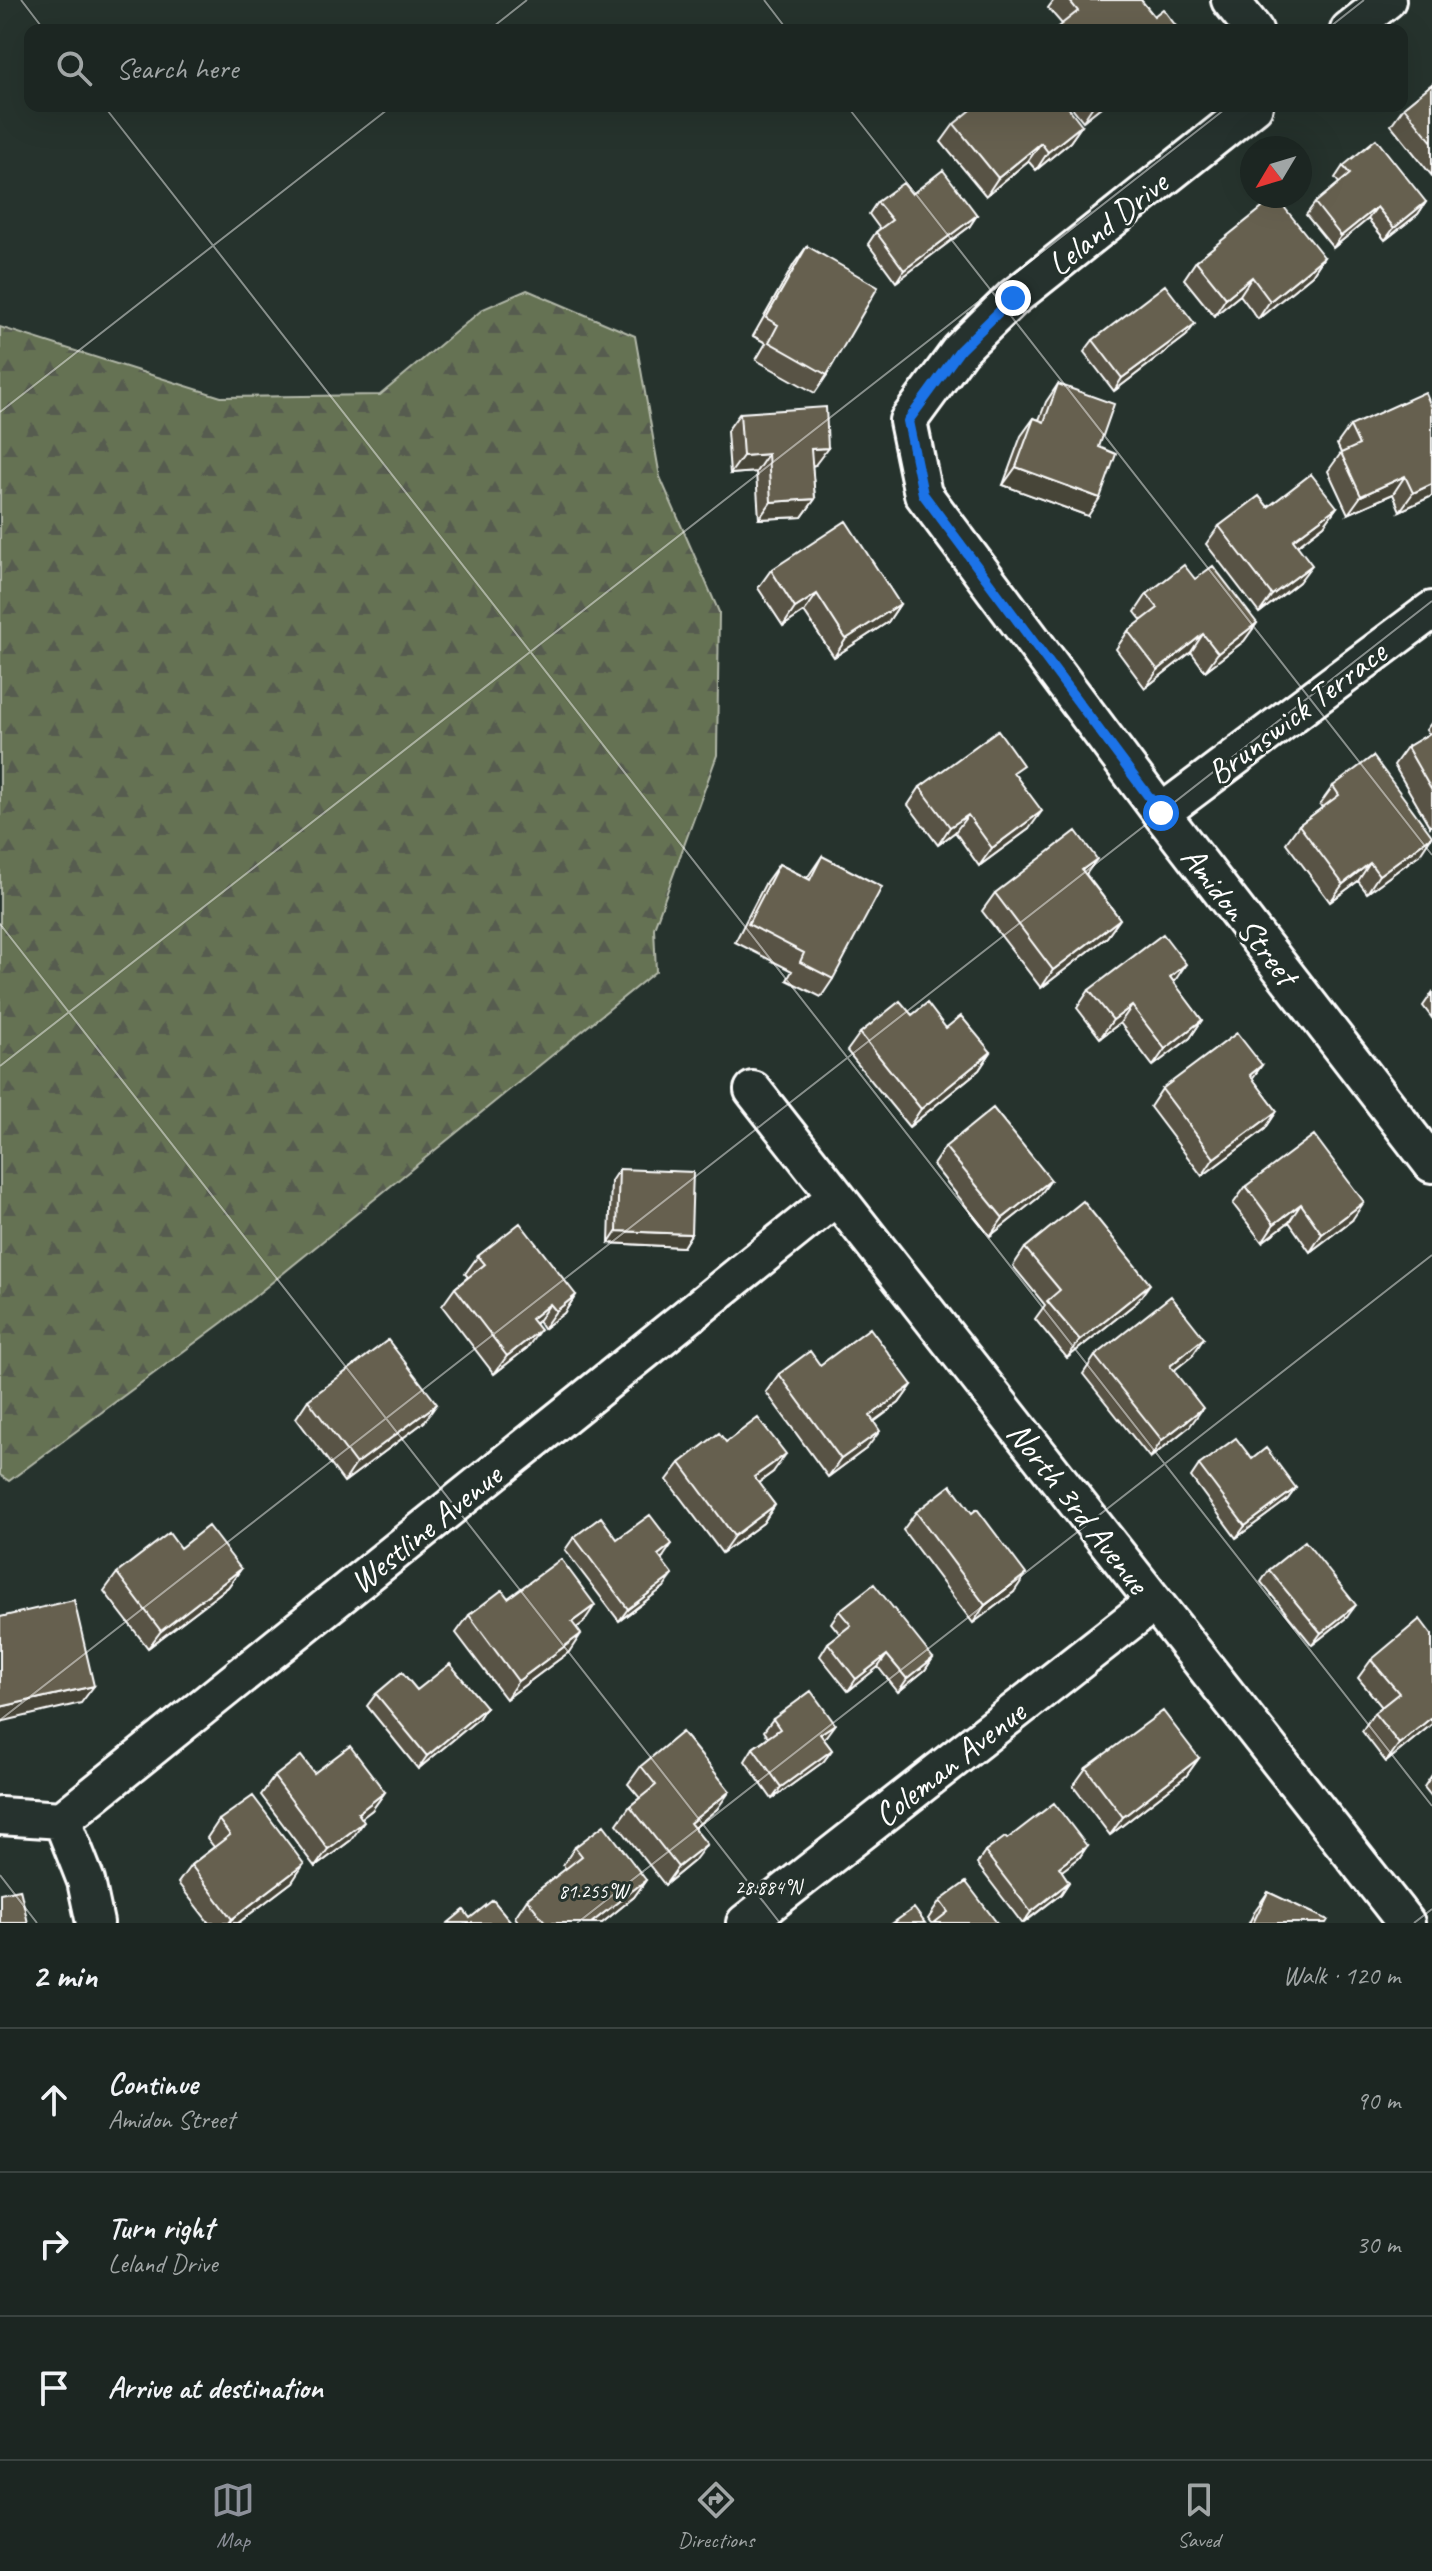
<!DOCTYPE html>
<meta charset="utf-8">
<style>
body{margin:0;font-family:Caveat,sans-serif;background:#252e2a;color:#f1f3f6}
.compass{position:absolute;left:1240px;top:136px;width:72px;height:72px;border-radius:50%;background:#1c2622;box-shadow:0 8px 32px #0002;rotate:232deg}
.stop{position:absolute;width:24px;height:24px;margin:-18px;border:6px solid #1a73e8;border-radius:50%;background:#fff}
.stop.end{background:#1a73e8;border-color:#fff;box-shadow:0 2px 8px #0008}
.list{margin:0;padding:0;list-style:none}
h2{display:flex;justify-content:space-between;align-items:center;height:104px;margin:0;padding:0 32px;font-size:34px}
h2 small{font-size:26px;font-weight:400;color:#a0a5a5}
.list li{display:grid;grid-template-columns:52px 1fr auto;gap:24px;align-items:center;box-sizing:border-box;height:144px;padding:0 32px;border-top:2px solid #3a4340}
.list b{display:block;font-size:30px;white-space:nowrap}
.list p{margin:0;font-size:26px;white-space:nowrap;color:#a0a5a5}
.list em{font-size:26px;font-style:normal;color:#a0a5a5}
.icon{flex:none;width:44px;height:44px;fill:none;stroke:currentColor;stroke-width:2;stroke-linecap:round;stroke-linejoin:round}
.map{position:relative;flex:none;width:1432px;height:1923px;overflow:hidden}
.search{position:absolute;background:#1c2622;box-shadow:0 8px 32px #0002;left:24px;right:24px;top:24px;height:88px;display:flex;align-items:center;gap:20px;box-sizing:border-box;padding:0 28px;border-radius:16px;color:#a0a5a5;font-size:30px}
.sheet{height:536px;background:#1c2622}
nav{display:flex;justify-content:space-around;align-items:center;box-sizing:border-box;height:112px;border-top:2px solid #3a4340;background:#1c2622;font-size:22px;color:#a0a5a5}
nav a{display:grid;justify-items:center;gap:4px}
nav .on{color:#8c9099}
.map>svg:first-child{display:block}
.forest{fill:url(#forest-firs);stroke:#b2b8a9;stroke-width:2}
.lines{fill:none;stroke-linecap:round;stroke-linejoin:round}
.street-casing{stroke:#fff;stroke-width:42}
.street{stroke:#26332d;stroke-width:36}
.wall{fill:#585344;stroke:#fff;stroke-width:2}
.shaded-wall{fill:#474437;stroke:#fff;stroke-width:2}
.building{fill:#66614f;stroke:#fff;stroke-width:2}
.route{stroke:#1a73e8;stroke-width:10}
.ticks{fill:none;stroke:#fff;stroke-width:2;stroke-opacity:0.45}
.labels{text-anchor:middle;stroke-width:6;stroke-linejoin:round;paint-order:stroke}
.street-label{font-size:34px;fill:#fff;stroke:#26332d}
.ticks-label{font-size:20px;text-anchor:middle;fill:#fff;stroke:#26332d;stroke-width:6;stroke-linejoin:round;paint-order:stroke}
</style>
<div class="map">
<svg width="1432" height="1923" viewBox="0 0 1432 1923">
<defs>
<pattern id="forest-firs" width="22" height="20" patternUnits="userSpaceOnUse" patternTransform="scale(2)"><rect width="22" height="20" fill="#657253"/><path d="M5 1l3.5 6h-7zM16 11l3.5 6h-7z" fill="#565b4f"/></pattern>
</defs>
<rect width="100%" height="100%" fill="#26332d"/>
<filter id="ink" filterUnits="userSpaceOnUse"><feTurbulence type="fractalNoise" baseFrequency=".0125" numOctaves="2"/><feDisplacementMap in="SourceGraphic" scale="16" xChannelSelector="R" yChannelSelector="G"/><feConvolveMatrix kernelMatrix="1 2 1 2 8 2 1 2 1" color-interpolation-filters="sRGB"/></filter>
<g filter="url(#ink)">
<!-- forest -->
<path class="forest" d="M527 290 635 336 660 477 719 612 717 755 654 928 656 971 223 1322 9 1481 0 1475V327L221 397 380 395 483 309Z"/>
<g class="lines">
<defs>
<path id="street" d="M1230 0 1254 30
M1349 30 1387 0
M1254 106 1013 298 960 350 908 421 923 494 1161 813 1432 1164
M1161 813 1432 610
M753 1090 1406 1923
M0 1816 62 1820 836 1197
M62 1820 86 1881 95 1923
M745 1923 1153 1603"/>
</defs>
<!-- street casing -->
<use href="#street" class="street-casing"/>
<!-- street -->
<use href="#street" class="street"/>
</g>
<!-- wall -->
<path class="wall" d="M1054 0H1141L1154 16 1179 30 1062 24 1048 8Z
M1432 84V176L1391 125 1404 107Z
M1071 106H1102L1083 121Z
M954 124 1082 125 1070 142 1036 170 1028 161 986 196 941 142Z
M1343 166 1426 202 1418 214 1385 240 1368 219 1333 248 1306 215 1315 203 1339 183 1335 178Z
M912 194 977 215 969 227 896 282 868 244 876 232 880 229 869 214 877 202Z
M807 246 827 375 815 393 756 360 766 343 753 336 794 264Z
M1324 257 1312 275 1258 319 1240 295 1214 316 1184 279 1196 261Z
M1186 336 1114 391 1084 352 1093 340Z
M1058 384 1099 447 1088 516 1003 485 1021 436 1034 418 1039 420 1046 402Z
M740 413 815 465 812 466 815 499 802 517 759 519 756 472 730 474 727 431Z
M1350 426 1432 496 1400 511 1393 494 1348 514 1328 471 1341 453 1337 444Z
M1268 507H1337L1324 525 1297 546 1299 582 1259 613 1206 544 1219 526Z
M771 570 900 604 888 622 834 657 804 612 783 626 758 588Z
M1195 579 1257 623 1244 641 1205 671 1191 652 1145 688 1116 649 1128 631 1142 621 1135 612 1147 594Z
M1432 722V825L1430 827 1394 765 1407 747 1429 734 1426 730Z
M1016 775 1029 829 979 866 955 832 938 845 908 805 920 787Z
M1333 786 1420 854 1367 893 1358 881 1330 902 1286 843 1299 825 1322 808 1320 804Z
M822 856 833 979 821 997 787 980 792 971 735 942 766 882 779 864 807 878Z
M1086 874 1120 919 1107 937 1041 988 982 911 995 893Z
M1173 982 1202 1020 1190 1038 1153 1066 1120 1023 1100 1038 1077 1008 1089 990Z
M1432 993V1018L1423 1006Z
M912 1015 991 1052 979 1070 909 1127 847 1051 860 1033Z
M1262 1065 1252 1078 1277 1111 1265 1129 1202 1176 1150 1107 1162 1089Z
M945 1147 1038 1198 990 1236 933 1165Z
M619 1169 691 1234 683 1247 609 1243 611 1181Z
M1246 1186 1352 1220 1310 1252 1289 1222 1262 1242 1233 1204Z
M1025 1248 1137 1302 1067 1358 1035 1319 1045 1305 1013 1266Z
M478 1256 576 1295 564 1313 543 1329 538 1321 535 1324 527 1348 494 1374 442 1306 455 1288 468 1277 465 1274Z
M1095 1356H1192L1173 1371 1190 1426 1150 1458 1083 1374Z
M820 1365 912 1385 899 1403 874 1422 867 1448 828 1477 766 1392 779 1374Z
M308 1400 424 1422 344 1482 296 1418Z
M726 1442 773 1472 758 1483 775 1505 763 1523 722 1553 667 1480 680 1463Z
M1252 1459 1296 1488 1287 1500 1236 1538 1191 1477 1199 1465Z
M916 1512 972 1513 1014 1592 973 1623 903 1530Z
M574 1537 617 1539 663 1557 661 1559 664 1587 619 1621 565 1550Z
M180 1548 241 1569 228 1587 148 1648 104 1591 117 1573Z
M1269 1570 1347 1617 1312 1645 1261 1582Z
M508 1598 583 1623 576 1628 569 1652 506 1699 456 1633 469 1615Z
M839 1611 933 1658 925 1670 898 1692 878 1667 848 1691 820 1656 828 1643 840 1634 831 1623Z
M1432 1635V1724L1386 1762 1362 1731 1374 1713 1382 1707 1358 1678 1371 1660Z
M417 1690 486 1707 478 1719 418 1769 367 1706 376 1694Z
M773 1719 826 1736 823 1738 832 1750 823 1762 772 1799 745 1761 753 1748 768 1737 764 1731Z
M1199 1758 1186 1776 1110 1835 1073 1786 1086 1768Z
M641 1766 717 1809 694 1828V1861L665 1885 617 1824 630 1806 640 1798 628 1784Z
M314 1773 385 1792 372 1810 361 1818 351 1840 315 1867 261 1795 274 1777Z
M1432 1775V1797L1424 1787Z
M219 1820 292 1882 238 1923H209L178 1883 191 1865 214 1847 207 1838Z
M1007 1839 1087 1846 1079 1858 1061 1871 1069 1882 1061 1894 1024 1923H1022L977 1864 985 1852Z
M575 1847 646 1880 634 1897 602 1923H519L515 1917 527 1899 566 1869 563 1865Z
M1268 1892 1326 1923H1249L1256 1909Z
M940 1901 997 1923H931L928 1919Z"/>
<!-- shaded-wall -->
<path class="shaded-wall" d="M1093 106H1102L1083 121Z
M1082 125 1070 142 1036 170 1048 152Z
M1041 143 1028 161 986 196 998 178Z
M1426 202 1418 214 1385 240 1394 228Z
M1377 207 1368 219 1333 248 1341 236Z
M977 215 969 227 896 282 904 270Z
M1324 257 1312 275 1258 319 1270 301Z
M1252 277 1240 295 1214 316 1226 298Z
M1195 324 1186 336 1114 391 1122 378Z
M828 448 815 465 799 467 811 449Z
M768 454 756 472 730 474 743 456Z
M1016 467 1100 498 1088 516 1003 485Z
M1405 476 1393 494 1348 514 1361 496Z
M1432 484V496L1400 511 1413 493Z
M815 499 802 517 759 519 771 502Z
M1337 507 1324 525 1281 558 1293 540Z
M1312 565 1299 582 1259 613 1272 595Z
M817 594 804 612 783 626 795 608Z
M900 604 888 622 834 657 846 639Z
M1257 623 1244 641 1205 671 1218 653Z
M1203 634 1191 652 1145 688 1158 670Z
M1042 811 1029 829 979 866 992 848Z
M968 815 955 832 938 845 950 827Z
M1432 836 1420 854 1367 893 1379 875Z
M1097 859 1084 877 1082 870Z
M1370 863 1358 881 1330 902 1343 884Z
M1120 919 1107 937 1041 988 1053 970Z
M1186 964 1174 982 1170 977Z
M1132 1006 1120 1023 1100 1038 1113 1020Z
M1202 1020 1190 1038 1153 1066 1165 1049Z
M991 1052 979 1070 909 1127 921 1109Z
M1262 1065 1249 1083 1250 1075Z
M1277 1111 1265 1129 1202 1176 1214 1158Z
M1051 1180 1038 1198 990 1236 1003 1218Z
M1364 1202 1352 1220 1310 1252 1322 1234Z
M1301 1204 1289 1222 1262 1242 1274 1224Z
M617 1231 691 1234 683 1247 609 1243Z
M1150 1284 1137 1302 1067 1358 1080 1340Z
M576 1295 564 1313 543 1329 556 1311Z
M550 1304 538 1321 518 1337 531 1319Z
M540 1330 527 1348 494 1374 507 1356Z
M1204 1338 1192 1356 1157 1384 1170 1366Z
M912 1385 899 1403 857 1433 870 1416Z
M437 1404 424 1422 344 1482 356 1464Z
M1203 1408 1190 1426 1150 1458 1162 1440Z
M880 1431 867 1448 828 1477 841 1459Z
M786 1454 773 1472 742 1495 754 1477Z
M1296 1488 1287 1500 1236 1538 1245 1526Z
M775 1505 763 1523 722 1553 734 1536Z
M672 1544 663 1557 650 1567 658 1555Z
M241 1569 228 1587 148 1648 161 1631Z
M1026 1574 1014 1592 973 1623 985 1605Z
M673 1575 664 1587 619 1621 628 1609Z
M595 1605 583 1623 560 1640 572 1622Z
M1356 1605 1347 1617 1312 1645 1321 1633Z
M581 1634 569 1652 506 1699 518 1681Z
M887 1655 878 1667 848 1691 856 1679Z
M933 1658 925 1670 898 1692 907 1679Z
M94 1686 81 1703 0 1722V1707Z
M486 1707 478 1719 418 1769 427 1756Z
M1432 1717V1724L1386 1762 1399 1744Z
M835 1724 826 1736 812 1747 820 1734Z
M832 1750 823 1762 772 1799 781 1787Z
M1199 1758 1186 1776 1110 1835 1123 1817Z
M730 1791 717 1809 678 1841 690 1823Z
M385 1792 372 1810 345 1831 358 1813Z
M364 1822 351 1840 315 1867 328 1849Z
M707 1844 694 1861 665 1885 678 1867Z
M1087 1846 1079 1858 1050 1880 1059 1867Z
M304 1864 292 1882 238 1923H229L232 1919Z
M646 1880 634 1897 602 1923H591Z
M1069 1882 1061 1894 1023 1923 1031 1912Z"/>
<!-- building -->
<path class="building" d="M1069 0H1141L1154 16 1163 9 1179 30H1054L1078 11Z
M1432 84V142L1404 107Z
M976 106H1067L1082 125 1048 152 1041 143 998 178 954 124Z
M1376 139 1426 202 1394 228 1377 207 1341 236 1315 203 1350 174 1343 166Z
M943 170 977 215 904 270 876 232 892 220 877 202 903 183 912 194Z
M1276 197 1324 257 1270 301 1252 277 1226 298 1196 261Z
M807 246 878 287 827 375 769 342 778 325 766 318Z
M1165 285 1195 324 1122 378 1093 340Z
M1058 384 1114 404 1099 447 1116 454 1100 498 1016 467 1034 418 1044 422Z
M1425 392 1432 408V484L1413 493 1405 476 1361 496 1341 453 1359 445 1350 426Z
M826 407 828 448 811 449 815 499 771 502 768 454 743 456 740 413Z
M1311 474 1337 507 1293 540 1312 565 1272 595 1219 526 1259 496 1268 507Z
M846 521 900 604 846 639 817 594 795 608 771 570Z
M1184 565 1195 579 1213 566 1257 623 1218 653 1203 634 1158 670 1128 631 1158 608 1147 594Z
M998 730 1023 765 1013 772 1042 811 992 848 968 815 950 827 920 787Z
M1432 732V791L1407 747Z
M1373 756 1432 836 1379 875 1370 863 1343 884 1299 825 1339 795 1333 786Z
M1076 831 1097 859 1082 870 1120 919 1053 970 995 893Z
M822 856 882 887 833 979 800 962 804 953 748 924 779 864 810 880Z
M1163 934 1186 964 1170 977 1202 1020 1165 1049 1132 1006 1113 1020 1089 990Z
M900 1001 912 1015 927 1003 946 1028 961 1016 991 1052 921 1109 860 1033Z
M1237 1033 1262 1065 1250 1075 1277 1111 1214 1158 1162 1089Z
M993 1108 1051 1180 1003 1218 945 1147Z
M1314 1135 1364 1202 1322 1234 1301 1204 1274 1224 1246 1186Z
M619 1169 693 1172 691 1234 617 1231Z
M1083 1201 1150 1284 1080 1340 1047 1301 1060 1290 1025 1248Z
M520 1223 576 1295 556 1311 550 1304 531 1319 540 1330 507 1356 455 1288 485 1264 478 1256Z
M1171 1296 1204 1338 1170 1366 1203 1408 1162 1440 1095 1356Z
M870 1328 912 1385 870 1416 880 1431 841 1459 779 1374 810 1351 820 1365Z
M388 1340 437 1404 356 1464 308 1400Z
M758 1418 786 1454 754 1477 775 1505 734 1536 680 1463 719 1433 726 1442Z
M1236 1438 1252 1459 1266 1448 1296 1488 1245 1526 1199 1465Z
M951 1485 972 1513 977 1509 1026 1574 985 1605 916 1512Z
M650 1515 672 1544 658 1555 673 1575 628 1609 574 1537 601 1517 617 1539Z
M208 1526 241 1569 161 1631 117 1573 169 1533 180 1548Z
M1305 1541 1356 1605 1321 1633 1269 1570Z
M561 1559 595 1605 572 1622 581 1634 518 1681 469 1615 502 1590 508 1598Z
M874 1584 933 1658 907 1679 887 1655 856 1679 828 1643 851 1625 839 1611Z
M74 1600 94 1686 0 1707V1617Z
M1420 1619 1432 1635V1717L1399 1744 1374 1713 1399 1693 1371 1660Z
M450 1664 486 1707 427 1756 376 1694 402 1672 417 1690Z
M811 1691 835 1724 820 1734 832 1750 781 1787 753 1748 780 1729 773 1719Z
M1163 1711 1199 1758 1123 1817 1086 1768Z
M682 1732 730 1791 690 1823 707 1844 678 1867 630 1806 656 1785 641 1766Z
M350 1746 385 1792 358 1813 364 1822 328 1849 274 1777 301 1756 314 1773Z
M253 1796 304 1864 232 1919 191 1865 230 1835 219 1820Z
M1054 1803 1087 1846 1059 1867 1069 1882 1031 1912 985 1852 1005 1837 1007 1839Z
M604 1825 646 1880 591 1923H546L527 1899 582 1856 575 1847Z
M966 1882 997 1923H934L948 1912 940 1901Z
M20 1889 28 1923H0V1893Z
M1268 1892 1328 1920 1326 1923H1253Z
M493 1900 512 1923H448L464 1910 470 1918Z
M914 1908 925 1923H893Z"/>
</g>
<g class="lines" filter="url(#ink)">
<!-- route -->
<path class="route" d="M1013 298 960 350 908 421 923 494 1161 813"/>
</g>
<!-- ticks -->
<path class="ticks" d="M21 0 44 30M764 0 787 30M489 30 527 0M1326 30 1364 0M104 106 1432 1806M847 106 1432 855M0 412 392 106M0 924 780 1923M0 1066 1229 106M0 1720 1432 601M0 1875 37 1923M577 1923 1432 1255M1414 1923 1432 1909"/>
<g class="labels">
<!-- street labels -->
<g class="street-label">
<text transform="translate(1107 223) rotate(-39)" y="12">Leland Drive</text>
<text transform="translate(1296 712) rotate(-37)" y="12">Brunswick Terrace</text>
<text transform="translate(1240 915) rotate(52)" y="12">Amidon Street</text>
<text transform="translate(1079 1507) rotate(52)" y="12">North 3rd Avenue</text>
<text transform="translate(425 1528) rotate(-39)" y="12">Westline Avenue</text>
<text transform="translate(949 1763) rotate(-38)" y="12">Coleman Avenue</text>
</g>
</g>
<g class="ticks-label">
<text x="768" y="1894">28.884°N</text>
<text x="593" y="1898">81.255°W</text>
</g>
</svg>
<svg class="compass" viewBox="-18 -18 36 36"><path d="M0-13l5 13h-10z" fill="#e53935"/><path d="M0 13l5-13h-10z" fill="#a0a5a5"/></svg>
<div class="stop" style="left:1161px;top:813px"></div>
<div class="stop end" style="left:1013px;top:298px"></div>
<div class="search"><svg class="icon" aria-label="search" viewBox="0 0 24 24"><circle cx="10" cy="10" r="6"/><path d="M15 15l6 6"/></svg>Search here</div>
</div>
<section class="sheet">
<h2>2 min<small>Walk · 120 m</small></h2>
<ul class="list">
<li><svg class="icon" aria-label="ahead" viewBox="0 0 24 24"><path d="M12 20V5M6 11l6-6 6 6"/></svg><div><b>Continue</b><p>Amidon Street</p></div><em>90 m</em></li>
<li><svg class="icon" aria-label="right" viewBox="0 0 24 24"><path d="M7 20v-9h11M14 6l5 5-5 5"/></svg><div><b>Turn right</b><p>Leland Drive</p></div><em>30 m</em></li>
<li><svg class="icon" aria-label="arrive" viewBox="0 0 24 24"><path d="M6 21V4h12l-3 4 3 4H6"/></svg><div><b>Arrive at destination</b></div></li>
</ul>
</section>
<nav>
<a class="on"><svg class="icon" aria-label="map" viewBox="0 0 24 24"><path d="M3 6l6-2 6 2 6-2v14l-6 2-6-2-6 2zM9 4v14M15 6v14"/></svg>Map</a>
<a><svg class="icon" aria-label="directions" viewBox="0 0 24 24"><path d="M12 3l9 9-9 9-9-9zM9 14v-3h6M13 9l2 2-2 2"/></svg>Directions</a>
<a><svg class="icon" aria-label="saved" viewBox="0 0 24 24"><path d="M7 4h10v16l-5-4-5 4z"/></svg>Saved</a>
</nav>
